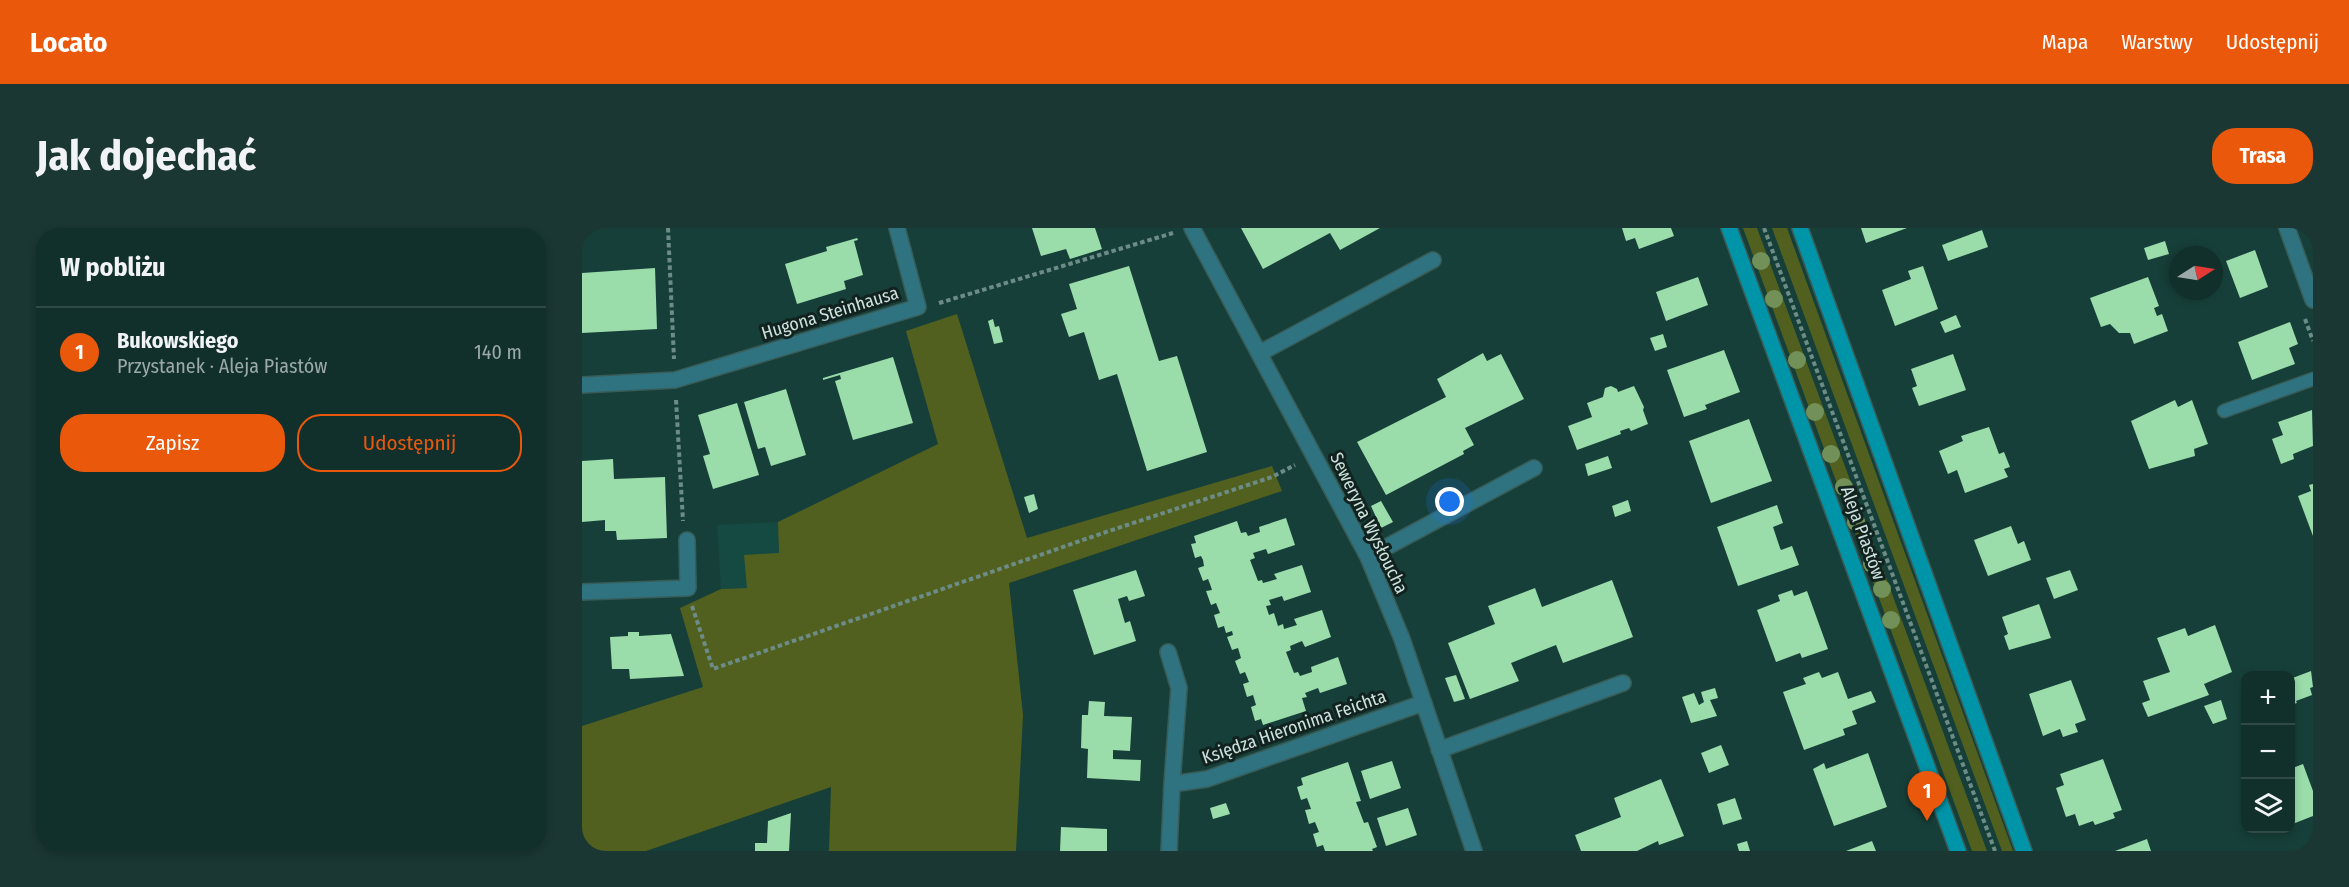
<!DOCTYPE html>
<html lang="pl">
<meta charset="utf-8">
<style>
body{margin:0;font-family:"Fira Sans Condensed",sans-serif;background:#1a3733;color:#f1f3f6}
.controls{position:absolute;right:18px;bottom:18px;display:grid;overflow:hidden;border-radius:12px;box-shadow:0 3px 9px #0003}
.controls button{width:54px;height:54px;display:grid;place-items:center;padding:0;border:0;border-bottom:2px solid #304a47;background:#112f2b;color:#f1f3f6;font:30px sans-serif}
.compass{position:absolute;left:1587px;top:18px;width:54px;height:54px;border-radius:50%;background:#112f2b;box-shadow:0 3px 9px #0003;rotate:78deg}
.you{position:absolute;left:868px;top:274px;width:21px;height:21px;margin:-15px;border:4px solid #fff;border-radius:50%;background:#1a73e8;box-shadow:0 0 0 9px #1a73e833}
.badge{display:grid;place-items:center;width:39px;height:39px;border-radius:50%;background:#ea580c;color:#fff;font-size:20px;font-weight:700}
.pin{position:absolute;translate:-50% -50px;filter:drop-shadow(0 2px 3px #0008)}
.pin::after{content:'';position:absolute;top:32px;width:21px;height:18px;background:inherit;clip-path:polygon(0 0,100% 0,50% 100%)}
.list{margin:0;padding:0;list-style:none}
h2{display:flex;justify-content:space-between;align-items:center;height:78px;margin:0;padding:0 24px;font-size:26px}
h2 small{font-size:20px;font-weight:400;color:#9ca9a9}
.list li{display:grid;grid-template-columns:39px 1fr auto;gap:18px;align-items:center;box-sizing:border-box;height:90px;padding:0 24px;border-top:2px solid #304a47}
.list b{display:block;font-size:22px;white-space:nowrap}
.list p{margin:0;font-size:20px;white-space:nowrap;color:#9ca9a9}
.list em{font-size:20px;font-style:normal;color:#9ca9a9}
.actions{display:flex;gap:12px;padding:18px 24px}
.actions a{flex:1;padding:14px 0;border:2px solid #ea580c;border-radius:24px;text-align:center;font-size:21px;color:#ea580c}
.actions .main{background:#ea580c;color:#fff}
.icon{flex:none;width:33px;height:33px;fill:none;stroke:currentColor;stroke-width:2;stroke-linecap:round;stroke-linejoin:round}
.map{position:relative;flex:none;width:1731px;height:623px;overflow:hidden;border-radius:24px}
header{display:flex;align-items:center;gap:36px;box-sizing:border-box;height:84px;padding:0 30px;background:#ea580c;color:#fff}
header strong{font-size:28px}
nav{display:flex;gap:33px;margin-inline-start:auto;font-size:21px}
.intro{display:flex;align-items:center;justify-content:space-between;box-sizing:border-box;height:144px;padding:0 36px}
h1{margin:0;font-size:42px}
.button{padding:15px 27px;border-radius:24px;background:#ea580c;color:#fff;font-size:21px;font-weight:700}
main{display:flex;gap:36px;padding:0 36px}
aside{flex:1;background:#112f2b;border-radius:24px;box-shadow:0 3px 9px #0003}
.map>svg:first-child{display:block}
.built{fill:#154a42}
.green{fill:#51601f}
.building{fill:#9adcaa}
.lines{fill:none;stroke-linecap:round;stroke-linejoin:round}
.lane-casing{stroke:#385c57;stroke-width:15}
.street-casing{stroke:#385c57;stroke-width:18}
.secondary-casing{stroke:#385c57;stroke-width:18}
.path{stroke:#6d8c87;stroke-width:4;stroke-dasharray:4.5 3;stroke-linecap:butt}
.lane{stroke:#2f7380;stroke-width:12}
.street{stroke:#2f7380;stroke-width:15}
.secondary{stroke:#0094a9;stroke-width:15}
.tree{fill:#719159}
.labels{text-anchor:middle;stroke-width:6;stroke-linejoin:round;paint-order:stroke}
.street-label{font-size:18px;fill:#cde2dd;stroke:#12221f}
</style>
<header>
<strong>Locato</strong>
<nav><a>Mapa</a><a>Warstwy</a><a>Udostępnij</a></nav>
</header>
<div class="intro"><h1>Jak dojechać</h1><a class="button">Trasa</a></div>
<main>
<aside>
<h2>W pobliżu<small></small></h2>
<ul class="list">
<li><span class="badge">1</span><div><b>Bukowskiego</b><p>Przystanek · Aleja Piastów</p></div><em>140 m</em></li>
</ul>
<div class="actions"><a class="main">Zapisz</a><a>Udostępnij</a></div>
</aside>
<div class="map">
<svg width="1731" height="623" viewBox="0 0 1731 623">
<rect width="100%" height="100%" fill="#173f39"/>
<!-- built -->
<path class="built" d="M196 294 197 325 165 360 139 361 135 297Z"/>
<!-- green -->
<path class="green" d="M1161 0H1175L1405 623H1390Z
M1190 0H1205L1431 623H1420Z
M375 86 445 310 690 238 700 263 427 355 441 487 434 623H247L249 559 64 623H0V498L121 459 98 380 139 361 165 360 162 327 197 325 196 294 356 216 324 103Z"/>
<!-- building -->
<path class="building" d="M450 0H513L520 21 488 31 484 21 459 28Z
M659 0H798L758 22 748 5 681 41Z
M1040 0H1089L1092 8 1057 21 1053 10 1044 13Z
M1279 0H1325L1284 15Z
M1400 2 1406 19 1366 33 1360 17Z
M275 10 276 12 272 13 281 47 262 53 264 61 215 76 203 36 245 23 244 19Z
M1583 13 1587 26 1566 32 1562 20Z
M1673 22 1686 59 1658 70 1644 33Z
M547 38 577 133 595 128 625 224 565 243 535 146 517 152 502 104 487 109 479 86 495 81 487 56Z
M1341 38 1356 81 1313 98 1300 62 1329 51 1326 43Z
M73 40 75 101 0 105V45Z
M1116 49 1126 77 1084 93 1074 64Z
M1566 49 1577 78 1572 80 1575 88 1580 86 1586 103 1552 116 1548 105H1537L1528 96 1519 99 1508 70Z
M1374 87 1379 99 1363 105 1358 94Z
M411 91 413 99 417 98 421 114 412 116 406 93Z
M1708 94 1716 116 1707 120 1713 136 1670 152 1656 114Z
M1081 106 1085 119 1073 123 1068 110Z
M1142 122 1158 164 1123 177 1125 181 1102 189 1085 142Z
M901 125 905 133 919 126 942 171 883 200 892 217 881 223 882 226 804 267 775 214 864 169 855 151Z
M1371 126 1384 162 1337 178 1330 160 1335 158 1329 141Z
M311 129 331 195 271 212 253 153 259 151 258 147 241 152V150Z
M1029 158 1035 161 1036 164 1052 158 1062 179 1061 182 1066 196 1049 203 1047 200 1038 203 1039 206 995 222 986 198 1010 189 1005 175 1021 169 1023 160Z
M204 161 224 227 189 238 183 219 176 221 162 174Z
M1593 172 1596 179 1610 172 1626 216 1612 221 1613 228 1567 241 1549 193Z
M155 175 177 247 131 261 121 228 128 226 116 187Z
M1730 182 1731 218 1711 226 1712 231 1699 236 1690 211 1701 207 1696 194Z
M1167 191 1190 253 1129 275 1107 213Z
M1407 199 1417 226 1422 224 1428 239 1422 241 1426 249 1383 265 1375 242 1366 246 1357 223 1381 213 1379 208Z
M1026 228 1030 240 1006 248 1003 236Z
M31 231 32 251 83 249 85 310 35 312 34 303H23V292L0 294V233Z
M1731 256V308L1716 268 1729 263 1727 257Z
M452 266 456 281 447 285 442 269Z
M1046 272 1049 283 1033 289 1030 278Z
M799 273 811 294 799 300 789 278Z
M1195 277 1201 295 1191 299 1198 320 1199 322 1210 318 1217 337 1156 358 1135 299Z
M704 290 713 317 686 326 684 321 671 325 673 330 668 332 676 353 680 352 681 355 695 351 692 346 720 337 729 364 702 373 700 368 687 372 689 377 684 378 687 387 692 385 696 398 701 396 702 401 715 397 712 391 740 382 749 409 723 419 720 413 708 418 709 422 704 424 712 445 716 444 718 448 730 444 729 439 756 429 765 456 738 465 736 460 723 465 725 469 720 470 724 483 681 497 679 491 673 493 669 479 674 477 671 467 665 469 661 456 667 454 663 444 658 446 653 433 659 430 656 420 650 422 645 409 651 407 650 403 644 405 642 398 636 400 632 387 638 385 634 375 629 377 624 363 630 362 628 356 626 351 621 353 616 340 622 338 621 332 619 328 613 330 609 316 614 315 612 308 655 293 659 305 664 304 666 308 678 304 677 299Z
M1429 298 1436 316 1442 313 1449 332 1406 348 1392 312Z
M554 342 563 368 547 373 545 368 536 371 543 395 548 393 554 413 512 427 491 362Z
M1488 342 1496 362 1472 371 1464 350Z
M1030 352 1051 409 981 435 974 417 929 435 937 453 888 471 866 415 913 396 906 378 953 360 960 379Z
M1210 362 1212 368 1225 363 1246 421 1220 430 1218 425 1194 434 1175 382 1198 373 1196 367Z
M1457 376 1469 410 1427 422 1422 408 1426 406 1420 389Z
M1633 397 1650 444 1622 456 1627 467 1566 489 1560 475 1568 472 1561 453 1588 444 1575 410 1603 400 1606 408Z
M46 404H57V408L89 406 102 448 48 451 47 441H30L28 409 46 408Z
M1729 443 1731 459 1728 460 1730 467 1714 473 1715 475 1708 477V451Z
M1237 444 1240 450 1256 444 1266 471 1289 463 1294 474 1270 483 1275 496 1261 501 1263 507 1222 522 1201 464 1224 456 1221 450Z
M874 447 883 471 872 474 863 450Z
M1489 452 1504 492 1493 496 1496 504 1481 509 1478 501 1461 508 1447 466Z
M1133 460 1136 470 1128 472 1135 488 1109 495 1100 469 1112 465 1117 477 1122 474 1119 464Z
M1639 472 1645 491 1631 496 1622 478Z
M507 473 523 474 522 488 550 489 548 523 531 522V531L559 532 558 553 505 550 506 521 499 520 500 487H506Z
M1139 517 1147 537 1127 545 1119 525Z
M1286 525 1305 579 1252 598 1231 541 1242 535 1244 541Z
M1521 531 1540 582 1531 585 1533 590 1513 597 1511 593 1497 598 1493 586 1484 589 1474 560 1482 557 1478 546Z
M810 533 819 560 788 571 779 543Z
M766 534 779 573 774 574 782 595 786 594 795 619 790 621 791 623H743L741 617 735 619 731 606 737 604 733 594 727 596 723 582 729 581 725 570 719 572 715 559 721 557 719 550Z
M1721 536 1731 563V588L1708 597V541Z
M1079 551 1102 608 1077 617 1076 613 1055 623H999L993 607 1039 589 1032 570Z
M1153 570 1160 591 1141 597 1135 576Z
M644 575 648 586 631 591 628 580Z
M826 580 835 607 804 618 795 590Z
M209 585 207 623H173V615H185L186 593Z
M479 599 525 601V623H478Z
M1565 611 1569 623H1533Z
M1165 613 1168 623H1157L1155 616Z
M1290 613 1294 623H1264Z"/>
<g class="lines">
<defs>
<path id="lane" d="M1642 183 1731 151"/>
<path id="street" d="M610 0 786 329 820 411 892 623
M1705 0 1731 72
M678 125 851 32
M0 157 93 152 336 79 315 0
M786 329 952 240
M0 364 106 360 105 312
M586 424 597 460 590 556
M857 522 1041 455
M587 623 590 556 625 551 841 475"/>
<path id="secondary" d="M1147 0 1376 623
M1218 0 1442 623"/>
</defs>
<!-- lane casing -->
<use href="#lane" class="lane-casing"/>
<!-- street casing -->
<use href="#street" class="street-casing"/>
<!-- secondary casing -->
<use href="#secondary" class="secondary-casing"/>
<!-- path -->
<path class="path" d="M86 0 92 131
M1182 0 1413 623
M357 75 591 5
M1723 91 1731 113
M94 172 101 293
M110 378 131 441 521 305 690 249 713 237
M1723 623 1731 620"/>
<!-- lane -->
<use href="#lane" class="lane"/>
<!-- street -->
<use href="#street" class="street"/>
<!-- secondary -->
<use href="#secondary" class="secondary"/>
</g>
<!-- trees -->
<g class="tree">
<circle cx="1179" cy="33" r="9"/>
<circle cx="1192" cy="71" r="9"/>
<circle cx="1215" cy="132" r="9"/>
<circle cx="1233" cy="184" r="9"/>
<circle cx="1249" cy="226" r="9"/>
<circle cx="1262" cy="259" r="9"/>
<circle cx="1274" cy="294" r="9"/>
<circle cx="1290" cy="336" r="9"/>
<circle cx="1300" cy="361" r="9"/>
<circle cx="1309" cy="392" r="9"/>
</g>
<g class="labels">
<!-- street labels -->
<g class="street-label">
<text transform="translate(248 85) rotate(-17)" y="6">Hugona Steinhausa</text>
<text transform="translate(787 295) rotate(64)" y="6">Seweryna Wysłoucha</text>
<text transform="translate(1281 305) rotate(70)" y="6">Aleja Piastów</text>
<text transform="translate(712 499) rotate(-19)" y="6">Księdza Hieronima Feichta</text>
</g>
</g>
</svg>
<div class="controls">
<button>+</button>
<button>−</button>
<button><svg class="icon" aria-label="layers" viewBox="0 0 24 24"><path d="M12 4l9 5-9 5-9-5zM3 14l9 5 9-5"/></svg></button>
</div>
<svg class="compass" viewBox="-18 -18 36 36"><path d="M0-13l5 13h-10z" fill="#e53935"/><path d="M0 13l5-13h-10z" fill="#9ca9a9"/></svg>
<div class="you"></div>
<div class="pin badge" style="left:1345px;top:593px">1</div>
</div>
</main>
